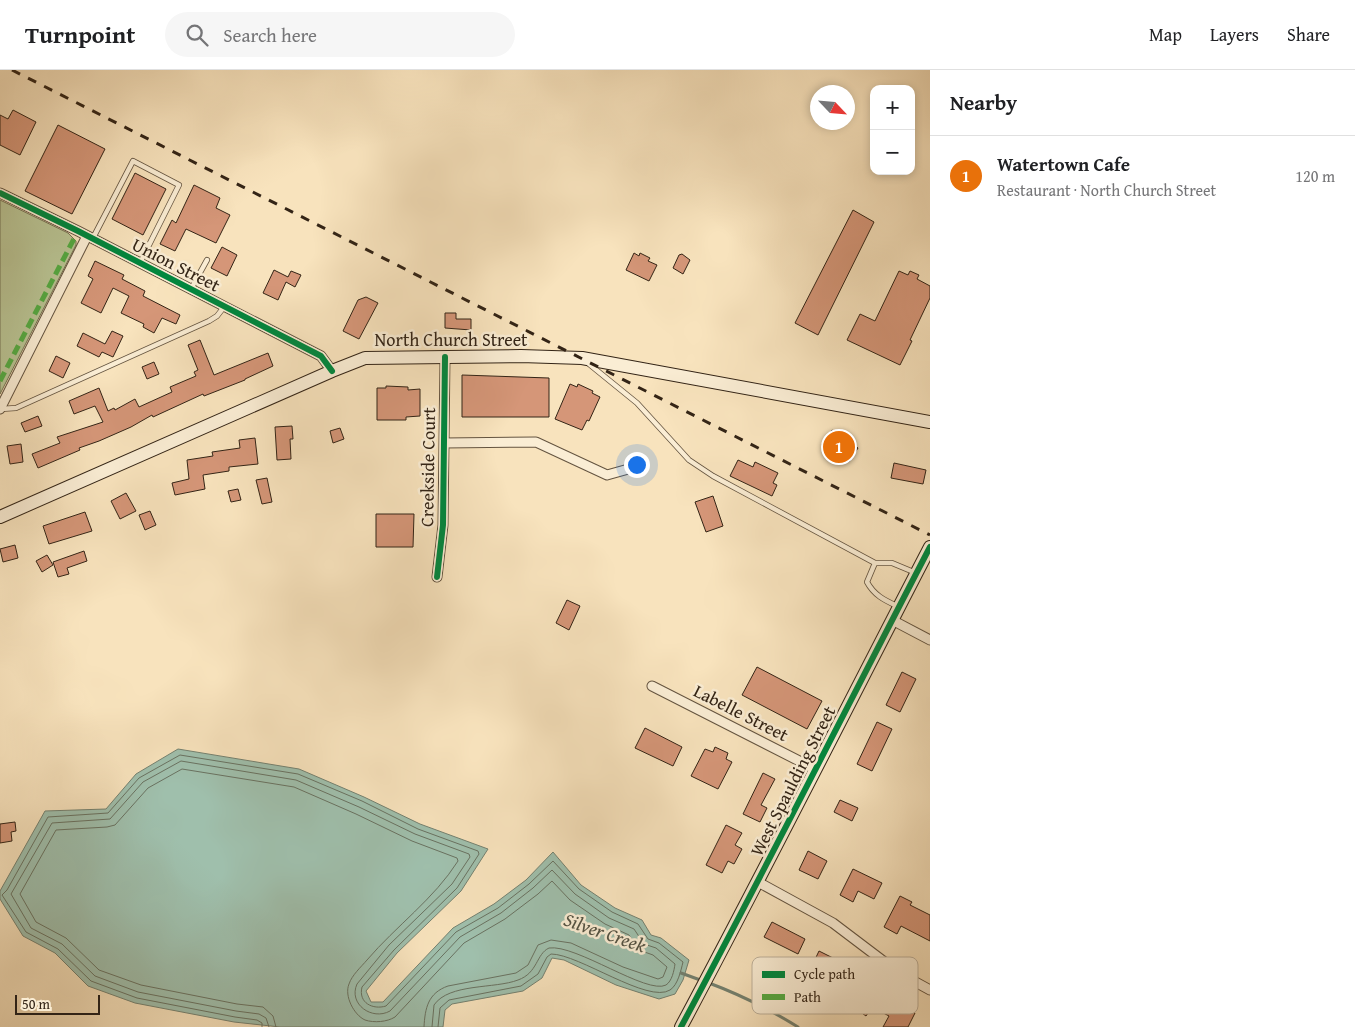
<!DOCTYPE html>
<meta charset="utf-8">
<style>
body{margin:0;font-family:"Gentium Book Plus",serif;background:#f6f6f6;color:#202124}
.controls{position:absolute;right:15px;top:15px;display:grid;overflow:hidden;border-radius:10px;box-shadow:0 2px 8px #0003}
.controls button{width:45px;height:45px;display:grid;place-items:center;padding:0;border:0;border-bottom:1px solid #e0e0e0;background:#fff;color:#202124;font:25px sans-serif}
.compass{position:absolute;left:810px;top:15px;width:45px;height:45px;border-radius:50%;background:#fff;box-shadow:0 2px 8px #0003;rotate:116deg}
.scale{position:absolute;left:15px;bottom:12px;width:85px;box-sizing:border-box;padding-left:5px;border:2px solid #332416;border-top:0;font-size:14px;line-height:18px;white-space:nowrap;color:#332416;-webkit-text-stroke:4px #faedd4;paint-order:stroke}
.you{position:absolute;left:636px;top:394px;width:18px;height:18px;margin:-12px;border:4px solid #fff;border-radius:50%;background:#1a73e8;box-shadow:0 0 0 8px #1a73e833}
.badge{display:grid;place-items:center;width:32px;height:32px;border-radius:50%;background:#ea580c;color:#fff;font-size:16px;font-weight:700}
.pin{position:absolute;translate:-50% -50%;border:2px solid #fff;box-shadow:0 1px 5px #0006}
.list{margin:0;padding:0;list-style:none}
h2{display:flex;justify-content:space-between;align-items:center;height:65px;margin:0;padding:0 20px;font-size:21px}
h2 small{font-size:16px;font-weight:400;color:#757577}
.list li{display:grid;grid-template-columns:32px 1fr auto;gap:15px;align-items:center;box-sizing:border-box;height:80px;padding:0 20px;border-top:1px solid #e0e0e0}
.list b{display:block;font-size:19px;white-space:nowrap}
.list p{margin:0;font-size:16px;white-space:nowrap;color:#757577}
.list em{font-size:16px;font-style:normal;color:#757577}
.icon{flex:none;width:28px;height:28px;fill:none;stroke:currentColor;stroke-width:2;stroke-linecap:round;stroke-linejoin:round}
.map{position:relative;flex:none;width:930px;height:957px;overflow:hidden}
header{display:flex;align-items:center;gap:30px;box-sizing:border-box;height:70px;padding:0 25px;background:#fff;border-bottom:1px solid #e0e0e0}
header strong{font-size:24px}
nav{display:flex;gap:28px;margin-inline-start:auto;font-size:18px}
.search{width:350px;height:45px;background:#f6f6f6;display:flex;align-items:center;gap:12px;box-sizing:border-box;padding:0 18px;border-radius:28px;color:#757577;font-size:19px}
main{display:flex}
aside{flex:1;background:#fff}
.map>svg:first-child{display:block}
.green{fill:#b9c494;stroke:#767455}
.water{fill:#9fbfac;stroke:#748170}
.lines{fill:none;stroke-linecap:round;stroke-linejoin:round}
.shore{stroke:#697261;stroke-width:1}
.stream{stroke:#748170;stroke-width:3}
.building{fill:#d59678;stroke:#332416}
.lane-casing{stroke:#645440;stroke-width:6}
.street-casing{stroke:#645440;stroke-width:11}
.secondary-casing{stroke:#332416;stroke-width:14}
.lane{stroke:#faedd4;stroke-width:4.5}
.street{stroke:#faedd4;stroke-width:9}
.secondary{stroke:#faedd4;stroke-width:12}
.rail{stroke:#332416;stroke-width:3;stroke-dasharray:9 9;stroke-linecap:butt}
.quiet{stroke:#54aa42;stroke-width:5;stroke-dasharray:10 5;stroke-linecap:butt}
.cycleway-casing{stroke:#faedd4;stroke-width:9}
.cycleway{stroke:#00873e;stroke-width:6}
.labels{text-anchor:middle;stroke-width:5;stroke-linejoin:round;paint-order:stroke}
.street-label{font-size:18px;fill:#332416;stroke:#faedd4}
.water-label{font-size:19px;font-style:italic;fill:#535243;stroke:#faedd4}
.key{fill:#faedd4;stroke:#beb19b;stroke-width:1}
.key-label{font-size:14px;fill:#332416}
</style>
<header>
<strong>Turnpoint</strong>
<div class="search"><svg class="icon" aria-label="search" viewBox="0 0 24 24"><circle cx="10" cy="10" r="6"/><path d="M15 15l6 6"/></svg>Search here</div>
<nav><a>Map</a><a>Layers</a><a>Share</a></nav>
</header>
<main>
<div class="map">
<svg width="930" height="957" viewBox="0 0 930 957">
<rect width="100%" height="100%" fill="#f8e3bd"/>
<filter id="stains"><feTurbulence type="fractalNoise" baseFrequency=".004" numOctaves="4"/><feColorMatrix values="0 0 0 0 .2 0 0 0 0 .09 0 0 0 0 .02 0 0 0 .5 -.17"/></filter>
<radialGradient id="worn" r=".72"><stop offset=".6" stop-color="#630" stop-opacity="0"/><stop offset="1" stop-color="#630" stop-opacity=".3"/></radialGradient>
<!-- green -->
<path class="green" d="M0 130 68 163 76 171V175L0 324Z"/>
<!-- water -->
<path class="water" d="M178 679 299 699 364 727 420 754 488 779 461 821 397 883 366 921 371 932H383L453 858 494 834 526 810 553 782 581 815 615 838 642 850 651 865 661 868 689 890 683 910 675 924 659 929 616 915 564 890 552 888 542 908 523 921 452 934 445 940 443 957H280L234 952 135 933 88 916 55 883 23 866 0 829V821L45 741 106 739 136 704Z"/>
<g class="lines">
<!-- shore -->
<path class="shore" d="M262 957V953L257 950 235 947 137 928 91 911 58 879 26 862 2 825 7 820 48 747 108 743 139 708 180 685 298 704 362 731 418 759 478 781 479 784 457 818 394 880 362 917C358 933 373 940 386 936L456 862 498 838 529 814 553 791 579 819 612 842 638 854 648 869 659 873 683 892C681 900 678 915 670 920 648 934 579 884 551 884L547 887 538 904 521 916 449 930 440 938 438 957
M269 957 266 948 259 944 236 941 138 922 95 906 62 874 31 858 11 824 52 753 110 749 143 712 181 691 296 710 359 737 415 764 469 784 470 787 452 814 389 875 357 914C348 934 372 951 390 941L460 867 501 843 533 818 552 800 575 824 609 848 634 859 644 874 656 878 675 894C674 901 672 911 666 915 647 925 576 874 549 878 536 884 538 903 518 910 495 919 449 913 434 935L432 957
M276 957 273 946 263 937 237 934 141 915 99 900 66 868 36 852 20 824 56 760 107 757 115 755 148 718 182 699 294 717 356 744 412 771 457 788 458 791C434 829 396 856 367 890 361 897 352 905 349 914 344 926 354 945 365 950 374 953 387 952 395 947L464 873 505 849 538 824 552 811 570 830 605 854 629 865 639 880 653 885 667 897 663 907 658 909 623 897 571 873 551 870 538 875 528 895 516 903 448 916C428 923 425 938 424 957"/>
<!-- stream -->
<path class="stream" d="M681 903 703 911
M709 913C741 925 769 939 798 957"/>
</g>
<!-- building -->
<path class="building" d="M13 40 36 52 20 85 0 75V45L8 49Z
M58 55 105 79 72 144 25 121Z
M135 103 166 119 143 165 112 149Z
M194 115 220 128 216 138 230 145 216 173 186 159 175 181 160 174 172 150 176 153Z
M853 140 874 152 818 265 795 253Z
M222 177 237 185 227 206 211 198Z
M634 183 639 186 640 183 650 188 648 191 657 195 649 211 626 200Z
M682 184 690 190 683 204 673 198 679 185Z
M95 191 124 205 122 209 145 221 143 226 180 245 176 254 162 248 154 263 143 257 144 254 121 243 129 226 113 218 101 243 81 233 93 209 88 206Z
M274 200 288 207 291 201 301 205 295 217 286 212 278 230 263 223Z
M899 201 908 205 910 201 919 205 917 209 930 216V228L910 270 912 271 900 295 847 270 860 244 875 251Z
M366 227 378 233 359 269 343 261 358 230Z
M445 243H456V249H471V260L445 258Z
M112 261 123 266 113 287 102 282 99 287 77 276 83 263 105 274Z
M200 270 214 305 268 283 273 296 245 309V310L204 326 203 324 153 347 152 345 131 357 99 371 79 378 80 380 38 398 32 384 60 373 57 367 103 352 95 336 74 344 69 331 99 318 108 341 114 338 115 340 135 329 139 337 172 322 170 317 196 306 194 302 198 300 188 275Z
M56 286 70 293 63 308 49 301Z
M154 292 159 304 147 309 142 297Z
M462 305 549 308V347H462Z
M570 314 577 317 578 314 593 321 592 323 600 327 589 351 587 350 582 360 555 349Z
M386 316 408 317V320L420 319V346L406 347V350H377V318H386Z
M38 346 42 356 25 362 21 353Z
M292 356 293 369H290L291 389 277 390 275 357Z
M340 358 344 369 333 373 330 361Z
M832 360 858 378 849 392 822 375Z
M255 368 258 394 229 397V401L203 405 205 419 175 425 172 413 189 409 187 390 213 386 212 382 240 378 239 370Z
M21 374 23 392 10 394 7 376Z
M738 390 753 397 755 392 778 403 773 413 777 415 772 426 730 406Z
M894 393 926 400 923 414 891 408Z
M267 408 272 432 262 434 256 410Z
M238 419 241 430 231 432 228 421Z
M126 423 136 441 120 449 111 431Z
M713 426 723 456 706 462 695 432Z
M150 441 156 455 145 460 139 445Z
M85 442 92 461 49 474 43 456Z
M376 444H414L413 477H376Z
M15 475 18 488 3 492 0 479Z
M84 481 87 491 67 498 69 504 58 507 53 492Z
M47 485 53 495 42 502 36 491Z
M567 530 580 536 569 560 556 553Z
M757 597 822 631 807 659 742 625Z
M902 602 916 609 900 642 886 635Z
M877 652 892 659 872 701 857 694Z
M645 658 682 677 673 696 635 678Z
M715 677 728 683 726 689 732 692 718 719 691 706 705 679 713 682Z
M763 703 775 709 761 735 767 738 760 752 743 744Z
M840 730 858 738 852 751 834 742Z
M15 752 16 761 11 762 12 771 0 773V754Z
M726 755 742 763 735 775 742 779 734 794 728 791 722 803 706 795Z
M808 781 827 791 818 809 799 800Z
M853 799 882 813 874 829 858 821 853 832 840 825Z
M900 826 912 832 910 835 930 845V871L901 856 897 864 884 857Z
M772 852 805 869 798 884 764 867Z
M819 881 843 893 834 911 810 900Z
M848 912 863 923 869 915 881 924 880 926 915 943 908 957H883L889 946 872 937 866 946 838 926Z"/>
<g class="lines">
<defs>
<path id="lane" d="M93 168 133 91 179 115 140 193
M191 219 207 190
M589 294 637 333 689 390 713 406 875 493H892L916 503
M1 339 16 338 209 251 217 246 224 237
M875 493 867 512C874 525 884 530 897 536"/>
<path id="street" d="M0 123 78 161 321 286 332 301
M0 339 87 166
M444 373 536 372 607 405 632 398
M437 507 443 455 445 287
M892 550 930 570
M652 616 815 699
M758 812 833 853 899 903 930 920"/>
<path id="secondary" d="M0 447 332 301 365 288 521 286 582 288 930 352
M681 957C766 798 847 637 930 477"/>
</defs>
<!-- lane casing -->
<use href="#lane" class="lane-casing"/>
<!-- street casing -->
<use href="#street" class="street-casing"/>
<!-- secondary casing -->
<use href="#secondary" class="secondary-casing"/>
<!-- lane -->
<use href="#lane" class="lane"/>
<!-- street -->
<use href="#street" class="street"/>
<!-- secondary -->
<use href="#secondary" class="secondary"/>
<!-- rail -->
<path class="rail" d="M12 0 930 465"/>
<!-- quiet -->
<path class="quiet" d="M0 311 78 161"/>
<defs>
<path id="cycleway" d="M0 123 78 161 321 286 332 301
M437 507 443 455 445 287
M681 957C766 798 847 637 930 477"/>
</defs>
<!-- cycleway casing -->
<use href="#cycleway" class="cycleway-casing"/>
<!-- cycleway -->
<use href="#cycleway" class="cycleway"/>
</g>
<g class="labels">
<!-- street labels -->
<g class="street-label">
<text transform="translate(176 195) rotate(27)" y="6">Union Street</text>
<text x="451" y="276">North Church Street</text>
<text transform="translate(428 397) rotate(-89)" y="6">Creekside Court</text>
<text transform="translate(741 643) rotate(27)" y="6">Labelle Street</text>
<text transform="translate(793 711) rotate(-63)" y="6">West Spaulding Street</text>
</g>
<!-- water labels -->
<g class="water-label">
<text transform="translate(605 862) rotate(19)" y="7">Silver Creek</text>
</g>
</g>
<!-- legend -->
<rect x="752" y="887" width="166" height="57" rx="8" class="key"/>
<rect x="762" y="901" width="23" height="7" fill="#00873e"/>
<rect x="762" y="924" width="23" height="6" fill="#54aa42"/>
<g class="key-label">
<text x="794" y="909">Cycle path</text>
<text x="794" y="932">Path</text>
</g>
<rect width="100%" height="100%" filter="url(#stains)"/>
<rect width="100%" height="100%" fill="url(#worn)"/>
</svg>
<div class="controls">
<button>+</button>
<button>−</button>
</div>
<svg class="compass" viewBox="-18 -18 36 36"><path d="M0-13l5 13h-10z" fill="#e53935"/><path d="M0 13l5-13h-10z" fill="#757577"/></svg>
<div class="scale">50 m</div>
<div class="you"></div>
<div class="pin badge" style="left:839px;top:377px;background:#e8710a">1</div>
</div>
<aside>
<h2>Nearby<small></small></h2>
<ul class="list">
<li><span class="badge" style="background:#e8710a">1</span><div><b>Watertown Cafe</b><p>Restaurant · North Church Street</p></div><em>120 m</em></li>
</ul>
</aside>
</main>
